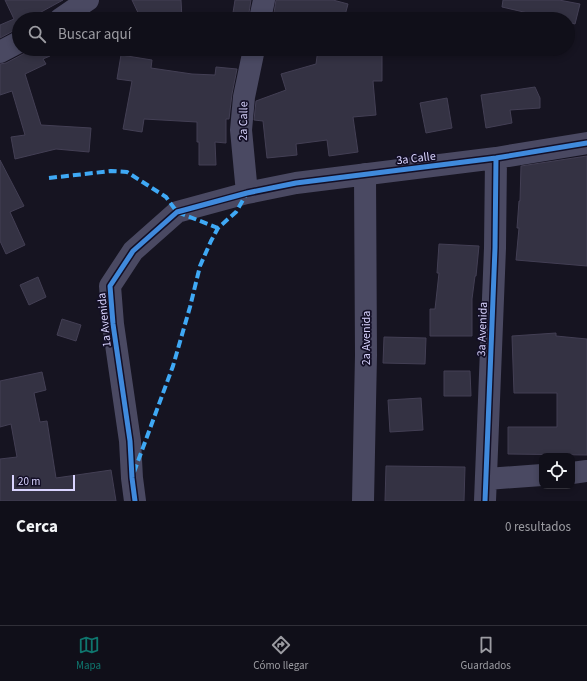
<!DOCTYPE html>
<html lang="es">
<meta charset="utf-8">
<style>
body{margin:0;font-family:"Source Sans 3",sans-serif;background:#1e1d26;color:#f1f3f6}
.controls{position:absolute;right:12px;bottom:12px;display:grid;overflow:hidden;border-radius:8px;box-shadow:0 2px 6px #0003}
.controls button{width:36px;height:36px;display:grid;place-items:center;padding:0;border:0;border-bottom:1px solid #302f38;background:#100f19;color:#f1f3f6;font:20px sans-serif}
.scale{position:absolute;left:12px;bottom:10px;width:63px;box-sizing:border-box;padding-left:4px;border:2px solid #d9d4ff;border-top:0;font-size:11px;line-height:14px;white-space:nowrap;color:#d9d4ff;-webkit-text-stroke:3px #130f26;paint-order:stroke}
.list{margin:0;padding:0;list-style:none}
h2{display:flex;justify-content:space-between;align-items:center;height:52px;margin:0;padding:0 16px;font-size:17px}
h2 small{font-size:13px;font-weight:400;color:#9c9ca2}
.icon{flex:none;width:22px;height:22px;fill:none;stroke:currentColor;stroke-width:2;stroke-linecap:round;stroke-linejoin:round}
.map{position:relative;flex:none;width:587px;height:501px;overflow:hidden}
.search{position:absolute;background:#100f19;box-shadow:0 2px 6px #0003;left:12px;right:12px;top:12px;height:44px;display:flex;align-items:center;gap:10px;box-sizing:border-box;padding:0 14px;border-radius:22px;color:#9c9ca2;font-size:15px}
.sheet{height:124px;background:#100f19}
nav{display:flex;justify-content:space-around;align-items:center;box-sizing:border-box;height:56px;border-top:1px solid #302f38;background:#100f19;font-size:11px;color:#9c9ca2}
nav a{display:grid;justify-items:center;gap:2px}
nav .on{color:#0f766e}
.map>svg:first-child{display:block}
.building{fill:#343243;stroke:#433f54}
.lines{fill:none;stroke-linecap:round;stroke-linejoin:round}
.minor{stroke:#4a4962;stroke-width:22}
.quiet{stroke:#3fa9f5;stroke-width:4;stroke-dasharray:8 4;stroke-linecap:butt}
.cycleway-casing{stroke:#130f26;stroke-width:8}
.cycleway{stroke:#408adc;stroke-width:5}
.labels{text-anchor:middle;stroke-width:3.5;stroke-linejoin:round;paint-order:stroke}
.street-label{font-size:12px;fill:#d9d4ff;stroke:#130f26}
</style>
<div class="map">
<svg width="587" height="501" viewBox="0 0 587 501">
<rect width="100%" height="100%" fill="#161421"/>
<!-- building -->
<path class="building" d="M5 0H63L32 17V19H19V30L13 31 0 38V25L14 19Z
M132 0H181L182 19H141Z
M235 0H251L248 19H232Z
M276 0H333L348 4 344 19H273Z
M503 0H559L580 4 575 24 568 22V19H554L502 7Z
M29 49H46L50 56 43 59 46 64 25 74 41 125 91 128 89 152 56 149 15 159 11 137 25 135 12 91 0 95V64L6 63 25 53Z
M318 49H382V81H373L376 115 353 117 358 152 329 156 327 140 296 144 297 155 267 158 263 121 254 120 256 101 286 90 281 74 316 64Z
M121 55 152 60 151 68 192 74 215 75 216 67 237 69 232 94 229 119H226V143L215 142 216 165H199V142H197V122L144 119 142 132 123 129 132 81 117 79Z
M535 87 540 98V108L510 110 512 123 486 128 481 95Z
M447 98 452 128 426 133 420 103Z
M587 156V266L516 260 519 228H517L519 201H520L521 166Z
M0 160 24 206 10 212 25 245 6 254 0 241Z
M439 244 479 246 476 276H475L472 299V336H430V309H435L439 273H437Z
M38 277 46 297 29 305 20 285Z
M62 319 81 325 76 341 57 335Z
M556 333V336L587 339V455L508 454V427H557V393H514L512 336Z
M384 337 426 338 425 364 383 363Z
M444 371H470L471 396H444Z
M42 372 46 390 34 393 40 422 47 421 56 478 111 470 116 501H0V459L17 457 11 424 0 427V381Z
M421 398 423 430 390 432 388 400Z
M386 466 465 467 464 501H385Z"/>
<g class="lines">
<!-- minor -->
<path class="minor" d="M60 19 88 0
M260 19 264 0
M0 52 19 42
M247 193 241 130 244 97 254 49
M572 473 587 471
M487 479 542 475
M135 501 132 478 130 441 113 324 110 286 133 251 177 212 247 193 296 183 496 158 587 143
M363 501 366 355 365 174
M485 501 495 248 496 158"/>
<!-- quiet -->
<path class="quiet" d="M49 178 111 171 127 172 166 197 177 212 218 228
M134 472 173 366 190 307 200 266 211 241 218 228 236 212 247 193"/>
<defs>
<path id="cycleway" d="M135 501 132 478 130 441 113 324 110 286 133 251 177 212 247 193 296 183 496 158 587 143
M485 501 495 248 496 158"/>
</defs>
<!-- cycleway casing -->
<use href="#cycleway" class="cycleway-casing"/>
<!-- cycleway -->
<use href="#cycleway" class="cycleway"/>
</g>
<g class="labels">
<!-- street labels -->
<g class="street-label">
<text transform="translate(243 121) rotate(-89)" y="4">2a Calle</text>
<text transform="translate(416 158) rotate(-7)" y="4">3a Calle</text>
<text transform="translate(104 320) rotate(-96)" y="4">1a Avenida</text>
<text transform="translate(482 329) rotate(-88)" y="4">3a Avenida</text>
<text transform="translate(366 338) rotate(-90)" y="4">2a Avenida</text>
</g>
</g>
</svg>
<div class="controls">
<button><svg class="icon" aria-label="locate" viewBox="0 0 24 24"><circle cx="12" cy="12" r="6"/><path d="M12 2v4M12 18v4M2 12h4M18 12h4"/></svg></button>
</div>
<div class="scale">20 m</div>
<div class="search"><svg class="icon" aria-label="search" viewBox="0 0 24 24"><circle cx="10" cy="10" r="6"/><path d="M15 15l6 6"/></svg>Buscar aquí</div>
</div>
<section class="sheet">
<h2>Cerca<small>0 resultados</small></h2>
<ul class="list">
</ul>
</section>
<nav>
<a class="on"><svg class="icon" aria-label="map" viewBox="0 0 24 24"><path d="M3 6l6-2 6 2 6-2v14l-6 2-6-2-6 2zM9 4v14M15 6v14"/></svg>Mapa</a>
<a><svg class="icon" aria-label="directions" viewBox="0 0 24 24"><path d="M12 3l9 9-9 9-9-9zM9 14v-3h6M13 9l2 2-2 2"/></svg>Cómo llegar</a>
<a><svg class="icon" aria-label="saved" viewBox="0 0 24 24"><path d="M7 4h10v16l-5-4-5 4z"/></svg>Guardados</a>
</nav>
